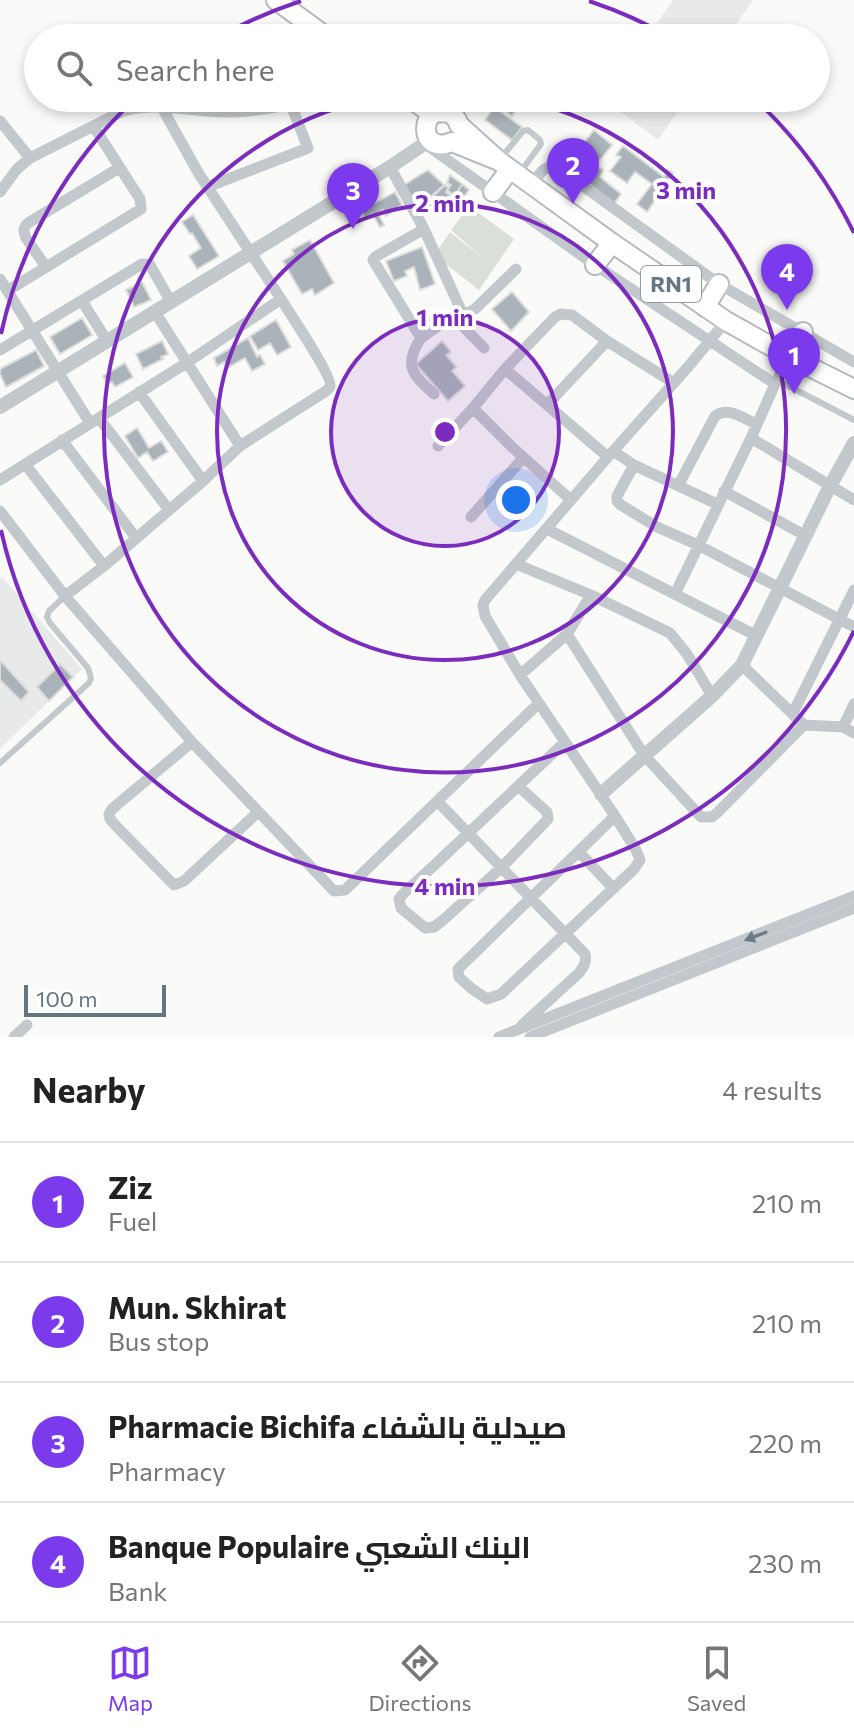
<!DOCTYPE html>
<meta charset="utf-8">
<style>
body{margin:0;font-family:Commissioner,Cairo,sans-serif;background:#f2f2f2;color:#222}
.scale{position:absolute;left:24px;bottom:20px;width:142px;box-sizing:border-box;padding-left:8px;border:4px solid #657683;border-top:0;font-size:22px;line-height:28px;white-space:nowrap;color:#657683;-webkit-text-stroke:6px #fff;paint-order:stroke}
.you{position:absolute;left:516px;top:500px;width:28px;height:28px;margin:-20px;border:6px solid #fff;border-radius:50%;background:#1a73e8;box-shadow:0 0 0 12px #1a73e833}
.badge{display:grid;place-items:center;width:52px;height:52px;border-radius:50%;background:#7c3aed;color:#fff;font-size:26px;font-weight:700}
.pin{position:absolute;translate:-50% -66px;filter:drop-shadow(0 2px 4px #0008)}
.pin::after{content:'';position:absolute;top:42px;width:28px;height:24px;background:inherit;clip-path:polygon(0 0,100% 0,50% 100%)}
.list{margin:0;padding:0;list-style:none}
h2{display:flex;justify-content:space-between;align-items:center;height:104px;margin:0;padding:0 32px;font-size:34px}
h2 small{font-size:26px;font-weight:400;color:#767676}
.list li{display:grid;grid-template-columns:52px 1fr auto;gap:24px;align-items:center;box-sizing:border-box;height:120px;padding:0 32px;border-top:2px solid #e0e0e0}
.list b{display:block;font-size:30px;white-space:nowrap}
.list p{margin:0;font-size:26px;white-space:nowrap;color:#767676}
.list em{font-size:26px;font-style:normal;color:#767676}
.icon{flex:none;width:44px;height:44px;fill:none;stroke:currentColor;stroke-width:2;stroke-linecap:round;stroke-linejoin:round}
.map{position:relative;flex:none;width:854px;height:1037px;overflow:hidden}
.search{position:absolute;background:#fff;box-shadow:0 4px 12px #0003;left:24px;right:24px;top:24px;height:88px;display:flex;align-items:center;gap:20px;box-sizing:border-box;padding:0 28px;border-radius:44px;color:#767676;font-size:30px}
.sheet{height:584px;background:#fff}
nav{display:flex;justify-content:space-around;align-items:center;box-sizing:border-box;height:112px;border-top:2px solid #e0e0e0;background:#fff;font-size:22px;color:#767676}
nav a{display:grid;justify-items:center;gap:4px}
nav .on{color:#7c3aed}
.map>svg:first-child{display:block}
.built{fill:#e8e9e9}
.green{fill:#dadfd7}
.building{fill:#aab3b9;stroke:#dcdcda;stroke-width:2}
.lines{fill:none;stroke-linecap:round;stroke-linejoin:round}
.primary-casing{stroke:#b5babe;stroke-width:22}
.service{stroke:#c3c8cc;stroke-width:6}
.minor{stroke:#c3c8cc;stroke-width:11}
.tertiary{stroke:#c3c8cc;stroke-width:14}
.primary{stroke:#fff;stroke-width:18}
.oneway{fill:#6a7a87}
.ring{fill:none;stroke:#7b2cbf;stroke-width:4}
.labels{text-anchor:middle;stroke-width:8;stroke-linejoin:round;paint-order:stroke}
.shield{fill:#fff;stroke:#939fa8;stroke-width:2}
.shield-label{font-size:22px;font-weight:bold;fill:#657683}
.centre{fill:#7b2cbf;stroke:#fff;stroke-width:4}
.ring-label{font-size:24px;text-anchor:middle;font-weight:bold;fill:#7b2cbf;stroke:#fff;stroke-width:8;stroke-linejoin:round;paint-order:stroke}
</style>
<div class="map">
<svg width="854" height="1037" viewBox="0 0 854 1037">
<rect width="100%" height="100%" fill="#fafaf8"/>
<!-- built -->
<path class="built" d="M673 0H753L727 38H647Z
M606 98H687L658 140 605 100Z
M2 577 82 669 0 749V579Z"/>
<!-- green -->
<path class="green" d="M469 206 514 239 479 290 434 255 450 232 484 259 451 230Z"/>
<!-- building -->
<path class="building" d="M490 98H511L520 104 512 116 489 99Z
M494 107 522 127 512 140 485 120Z
M594 130 612 145 588 175 570 161Z
M623 146 664 177 668 170 673 173 647 212 637 204 652 184 635 172 627 183 610 171 621 157 616 155Z
M597 167 603 170 600 177 621 194 614 204 586 181Z
M428 170 444 185 417 209 404 185Z
M450 175 462 184 455 196 447 190 451 185 447 183Z
M462 184 469 190 460 202 454 198Z
M445 185 449 188 446 192 457 201 448 213 434 200 432 202 429 200Z
M395 192 402 205 386 216 383 210 378 213 384 225 380 227 372 214 365 218 361 211Z
M193 215 219 256 197 269 189 256 201 248 192 233 190 234 182 222Z
M310 240 334 283 315 295 312 289 302 294 283 261 294 254 292 250Z
M422 247 435 284 420 290 414 267 405 271 407 276 394 281 386 261Z
M142 282 151 300 134 307 126 290Z
M512 292 529 312 511 331 492 309Z
M82 318 92 335 60 354 50 337Z
M276 320 291 347 277 355 270 343 258 350 250 336Z
M248 338 257 357 260 355 265 364 252 371 245 358 227 368 224 362 217 366 214 358Z
M162 341 168 354 161 357 163 359 143 369 136 354Z
M442 341 451 352 446 355 456 367 452 371 465 386 448 401 416 364Z
M36 350 44 366 6 387 0 374V369Z
M125 363 133 377 115 387 112 382 108 384 103 376Z
M137 428 149 448 161 441 168 452 153 461 147 452 138 458 125 436Z
M0 660 29 692 21 701 0 680Z
M60 664 73 677 49 701 37 687Z"/>
<g class="lines">
<defs>
<path id="primary" d="M276 0 328 38
M410 98 432 114
M499 161 452 142C433 150 420 137 429 117L436 112 451 113 457 120 459 125 499 161 612 243 726 321 790 357 854 389
M493 192 510 169
M595 265 612 243
M705 307 719 284
M790 357 803 332"/>
</defs>
<!-- primary casing -->
<use href="#primary" class="primary-casing"/>
<!-- service -->
<path class="service" d="M501 158 523 131 528 130 540 140 541 144 519 174
M777 380 854 420
M0 763 89 683 91 678 88 668 50 623 47 617 49 611 64 597"/>
<!-- minor -->
<path class="minor" d="M0 121 30 158
M428 146 595 265 775 384
M390 167 424 229 461 310 421 338 373 260 375 257 424 229
M532 184C539 175 544 163 558 168L719 284 854 362
M207 187 308 148 291 105
M0 192 17 169 30 158 123 111C159 101 196 113 234 112 263 111 291 105 319 98
M46 267 26 238C23 231 23 228 28 223L119 168
M0 279 90 423
M7 291 141 209 140 199 94 127
M82 301 107 341
M461 310 466 314 475 309 516 269
M155 312 240 446
M452 315 484 348
M421 338C403 366 412 374 434 394
M0 350 142 264 150 265 171 302
M505 369 608 457
M139 392 203 481
M547 405 607 341
M99 418 169 510
M751 438 854 500
M62 440 136 538
M438 446 473 408
M613 451 634 465
M25 464 104 566
M0 480 188 362 281 299 199 174 161 106
M678 486 715 416C728 406 743 418 756 424
M724 491 806 536
M571 500 512 447 473 408 505 369 555 317 561 314 572 315 607 341 674 383
M717 504 634 465 617 496V501L621 505 657 527 698 545 854 627
M0 511 65 596 104 566 203 481 240 446 326 391C328 389 330 388 330 386 333 377 288 311 281 299
M471 517 523 458
M547 529 757 636
M516 564 591 595 670 633 687 654 712 696
M675 594 751 438 775 384 790 357
M65 596 192 742 334 891 345 890 538 704
M567 634 644 755 701 817H712L717 813 804 725
M742 665 804 725 843 727 854 733
M520 675 567 634 591 595
M793 713 854 590
M843 727 854 704
M192 742 112 809 109 814 110 819 117 827 174 885 184 881 257 813
M518 786 547 812 548 819 501 868 442 921 434 927 425 928 401 908 399 899 402 895C457 845 510 793 565 742
M438 802 585 954C587 962 584 966 579 973L522 1025
M615 816 458 969 459 977 471 988 487 999 501 994 634 869 640 860 636 850 615 816 520 675 485 616 483 605 485 600 608 457 688 367 726 321
M579 852 613 888
M14 1037 27 1025
M499 1037 854 896
M530 1037 854 908"/>
<!-- tertiary -->
<path class="tertiary" d="M0 407 390 167 430 140
M601 794 712 696 742 665 830 486 854 443"/>
<!-- primary -->
<use href="#primary" class="primary"/>
</g>
<!-- one-way arrows -->
<defs><path id="oneway-solid" d="M-6-.8H1V-3.2L6.5 0L1 3.2V.8H-6Z" transform="scale(2)"/></defs>
<use class="oneway" href="#oneway-solid" transform="translate(756 936) rotate(159)"/>
<!-- distance rings -->
<circle cx="445" cy="432" r="114" fill="#7b2cbf" fill-opacity=".12"/>
<g class="ring">
<circle cx="445" cy="432" r="114"/>
<circle cx="445" cy="432" r="228"/>
<path d="M516 98A341 341 0 1 1 374 98"/>
<path d="M854 631A455 455 0 0 1 1 530M1 334A455 455 0 0 1 135 99M217 38A455 455 0 0 1 301 1M589 1A455 455 0 0 1 672 38M755 99A455 455 0 0 1 854 233"/>
</g>
<g class="labels">
<!-- shield labels -->
<rect class="shield" x="641" y="266" width="60" height="36" rx="6"/>
<g class="shield-label">
<text x="671" y="292">RN1</text>
</g>
</g>
<circle cx="445" cy="432" r="12" class="centre"/>
<g class="ring-label">
<text x="686" y="199">3 min</text>
<text x="445" y="212">2 min</text>
<text x="445" y="326">1 min</text>
<text x="445" y="895">4 min</text>
</g>
</svg>
<div class="scale">100 m</div>
<div class="you"></div>
<div class="pin badge" style="left:794px;top:394px">1</div>
<div class="pin badge" style="left:573px;top:204px">2</div>
<div class="pin badge" style="left:353px;top:229px">3</div>
<div class="pin badge" style="left:787px;top:310px">4</div>
<div class="search"><svg class="icon" aria-label="search" viewBox="0 0 24 24"><circle cx="10" cy="10" r="6"/><path d="M15 15l6 6"/></svg>Search here</div>
</div>
<section class="sheet">
<h2>Nearby<small>4 results</small></h2>
<ul class="list">
<li><span class="badge">1</span><div><b>Ziz</b><p>Fuel</p></div><em>210 m</em></li>
<li><span class="badge">2</span><div><b>Mun. Skhirat</b><p>Bus stop</p></div><em>210 m</em></li>
<li><span class="badge">3</span><div><b>Pharmacie Bichifa صيدلية بالشفاء</b><p>Pharmacy</p></div><em>220 m</em></li>
<li><span class="badge">4</span><div><b>Banque Populaire البنك الشعبي</b><p>Bank</p></div><em>230 m</em></li>
</ul>
</section>
<nav>
<a class="on"><svg class="icon" aria-label="map" viewBox="0 0 24 24"><path d="M3 6l6-2 6 2 6-2v14l-6 2-6-2-6 2zM9 4v14M15 6v14"/></svg>Map</a>
<a><svg class="icon" aria-label="directions" viewBox="0 0 24 24"><path d="M12 3l9 9-9 9-9-9zM9 14v-3h6M13 9l2 2-2 2"/></svg>Directions</a>
<a><svg class="icon" aria-label="saved" viewBox="0 0 24 24"><path d="M7 4h10v16l-5-4-5 4z"/></svg>Saved</a>
</nav>
